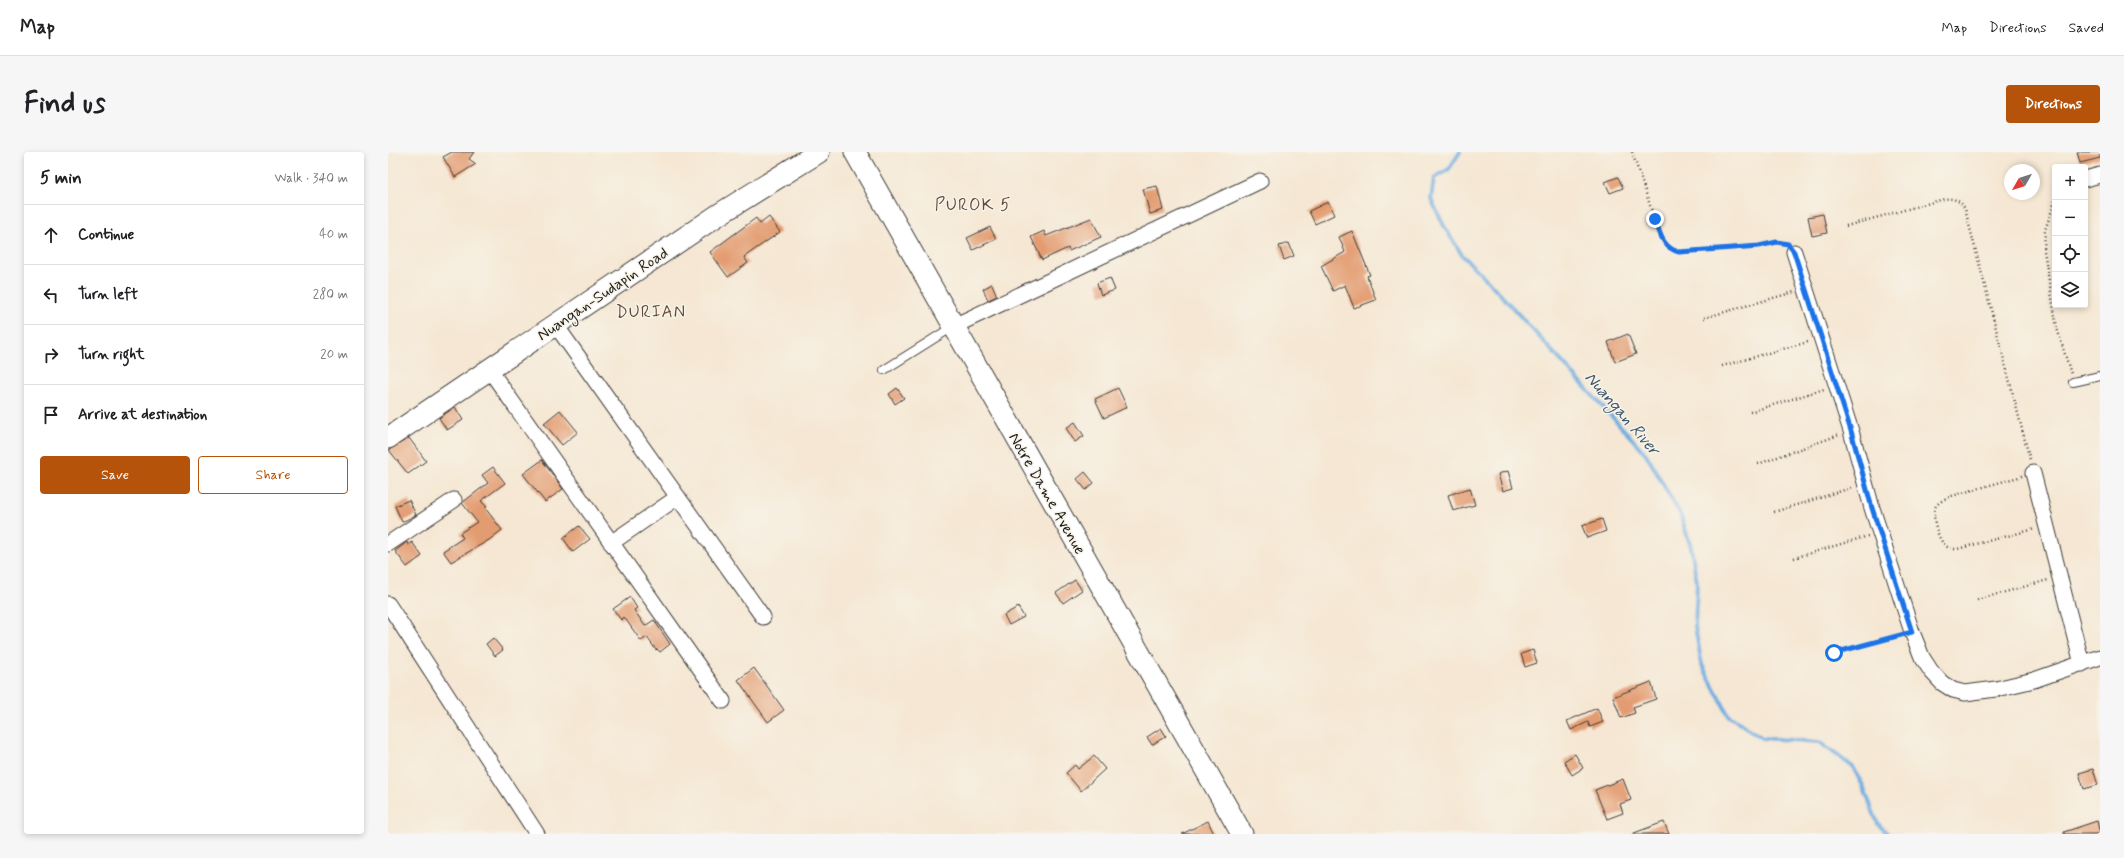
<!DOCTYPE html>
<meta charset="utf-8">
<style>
body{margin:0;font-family:Mynerve,sans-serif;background:#f6f6f6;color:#202124}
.controls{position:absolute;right:12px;top:12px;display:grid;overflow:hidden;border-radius:4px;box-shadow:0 2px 6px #0003}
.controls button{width:36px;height:36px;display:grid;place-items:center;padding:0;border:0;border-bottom:1px solid #e0e0e0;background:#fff;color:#202124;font:20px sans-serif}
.compass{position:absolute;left:1616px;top:12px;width:36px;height:36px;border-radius:50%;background:#fff;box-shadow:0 2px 6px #0003;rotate:231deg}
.stop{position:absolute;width:12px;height:12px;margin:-9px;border:3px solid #1a73e8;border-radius:50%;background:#fff}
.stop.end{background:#1a73e8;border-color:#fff;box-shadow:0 1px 4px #0008}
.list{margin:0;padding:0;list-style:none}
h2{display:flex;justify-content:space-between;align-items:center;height:52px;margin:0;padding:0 16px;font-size:17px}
h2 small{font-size:13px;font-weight:400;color:#757577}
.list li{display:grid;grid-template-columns:26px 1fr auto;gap:12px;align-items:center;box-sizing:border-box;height:60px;padding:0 16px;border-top:1px solid #e0e0e0}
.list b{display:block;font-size:15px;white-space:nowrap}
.list em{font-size:13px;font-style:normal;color:#757577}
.actions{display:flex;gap:8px;padding:12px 16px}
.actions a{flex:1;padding:9px 0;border:1px solid #b45309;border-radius:4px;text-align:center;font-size:14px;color:#b45309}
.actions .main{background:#b45309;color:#fff}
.icon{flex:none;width:22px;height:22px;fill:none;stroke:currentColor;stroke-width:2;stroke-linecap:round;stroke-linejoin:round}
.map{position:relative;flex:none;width:1712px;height:682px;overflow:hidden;border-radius:4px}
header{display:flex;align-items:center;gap:24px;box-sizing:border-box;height:56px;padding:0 20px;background:#fff;border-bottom:1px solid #e0e0e0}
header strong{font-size:19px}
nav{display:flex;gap:22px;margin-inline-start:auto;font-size:14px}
.intro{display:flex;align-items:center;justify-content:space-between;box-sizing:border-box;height:96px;padding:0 24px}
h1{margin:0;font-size:28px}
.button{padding:10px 18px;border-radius:4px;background:#b45309;color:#fff;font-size:14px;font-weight:700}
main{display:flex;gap:24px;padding:0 24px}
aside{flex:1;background:#fff;border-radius:4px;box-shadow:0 2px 6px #0003}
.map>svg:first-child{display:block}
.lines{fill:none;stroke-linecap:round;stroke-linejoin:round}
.stream{stroke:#6faee2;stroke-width:4}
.building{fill:#e39c71}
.lane-casing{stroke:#3d3a37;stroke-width:10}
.street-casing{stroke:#3d3a37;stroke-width:17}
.secondary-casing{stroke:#3d3a37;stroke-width:23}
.path{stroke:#3d3a37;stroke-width:2.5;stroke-dasharray:1 3;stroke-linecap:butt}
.lane{stroke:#fff;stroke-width:8}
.street{stroke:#fff;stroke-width:15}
.secondary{stroke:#fff;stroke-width:21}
.route{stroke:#1a73e8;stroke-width:5}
.labels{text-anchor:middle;stroke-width:3;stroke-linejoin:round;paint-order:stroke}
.street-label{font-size:16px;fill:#1c1c1c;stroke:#f7f3e8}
.neighbourhood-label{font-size:17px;letter-spacing:1px;fill:#62493a;stroke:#f7f3e8}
.water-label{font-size:17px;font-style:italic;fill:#3d566b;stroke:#f7f3e8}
</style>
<header>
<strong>Map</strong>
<nav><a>Map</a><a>Directions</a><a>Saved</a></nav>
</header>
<div class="intro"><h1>Find us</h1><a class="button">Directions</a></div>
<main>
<aside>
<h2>5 min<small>Walk · 340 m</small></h2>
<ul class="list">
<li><svg class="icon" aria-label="ahead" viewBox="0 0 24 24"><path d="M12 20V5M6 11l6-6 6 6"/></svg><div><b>Continue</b></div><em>40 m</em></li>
<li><svg class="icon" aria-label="left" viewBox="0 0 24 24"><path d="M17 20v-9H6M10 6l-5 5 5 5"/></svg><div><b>Turn left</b></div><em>280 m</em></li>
<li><svg class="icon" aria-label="right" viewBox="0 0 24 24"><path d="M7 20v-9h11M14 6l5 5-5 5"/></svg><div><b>Turn right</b></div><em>20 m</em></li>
<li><svg class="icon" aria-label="arrive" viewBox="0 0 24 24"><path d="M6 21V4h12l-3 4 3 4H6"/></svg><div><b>Arrive at destination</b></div></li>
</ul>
<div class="actions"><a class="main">Save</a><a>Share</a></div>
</aside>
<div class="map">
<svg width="1712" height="682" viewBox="0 0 1712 682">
<rect width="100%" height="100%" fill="#f7f3e8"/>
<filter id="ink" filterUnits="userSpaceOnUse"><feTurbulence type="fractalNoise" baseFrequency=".025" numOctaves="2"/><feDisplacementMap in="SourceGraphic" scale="8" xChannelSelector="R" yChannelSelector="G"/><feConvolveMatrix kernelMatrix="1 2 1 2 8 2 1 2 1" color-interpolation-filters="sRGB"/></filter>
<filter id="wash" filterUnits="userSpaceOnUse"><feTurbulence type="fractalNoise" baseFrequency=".012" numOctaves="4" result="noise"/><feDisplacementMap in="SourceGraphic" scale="16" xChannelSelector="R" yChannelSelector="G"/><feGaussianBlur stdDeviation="0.9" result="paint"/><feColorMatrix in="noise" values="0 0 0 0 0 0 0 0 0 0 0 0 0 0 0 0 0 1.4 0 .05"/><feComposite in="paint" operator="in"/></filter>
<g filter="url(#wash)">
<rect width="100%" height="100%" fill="#f5e7d3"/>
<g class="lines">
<!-- stream -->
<path class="stream" d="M1072 0 1061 17 1046 26 1043 47 1056 74 1074 103 1101 130 1258 302 1292 362 1303 395 1309 431 1307 475 1314 513 1341 564 1374 586 1431 590 1465 615 1474 632 1490 672 1500 682"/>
</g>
<g id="blocks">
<!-- building -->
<path class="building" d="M64 0H86L81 7 88 12 67 25 55 5Z
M1689 0H1712V6L1692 11Z
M1230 25 1235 36 1222 41 1217 30Z
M769 34 775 58 762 62 755 37Z
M940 50 946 63 927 72 921 59Z
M1435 62 1439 81 1424 84 1420 65Z
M381 65 392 80 356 105 360 111 340 125 322 100 368 66 372 72Z
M703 66 713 85 681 99 680 96 654 108 643 85 656 79 658 84Z
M602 75 608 87 585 98 579 86Z
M964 79 982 123 979 124 988 148 966 156 957 133 945 139 933 114 957 100 951 85Z
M901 91 906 104 896 108 891 94Z
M722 126 727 138 713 143 709 131Z
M604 132 609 144 600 148 595 137Z
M1240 182 1248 202 1227 210 1220 190Z
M509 236 516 246 507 252 501 242Z
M730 236 739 255 716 266 707 247Z
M67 255 75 268 59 278 51 266Z
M172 258 190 280 174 293 156 271Z
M687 270 696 284 687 290 678 276Z
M21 286 38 309 20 322 1 298Z
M154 308 175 337 157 350 135 322Z
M105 315 117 331 93 349 99 355 97 356 114 378 101 388 63 410 55 399 75 386 72 381 89 370 74 351 100 331 94 323Z
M1120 319 1125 336 1115 339 1110 322Z
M697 320 706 331 698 338 689 327Z
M1082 336 1087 353 1065 359 1060 343Z
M21 348 28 363 14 370 7 354Z
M1214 367 1218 379 1199 386 1194 374Z
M191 374 202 387 185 400 175 386Z
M19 390 20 393 24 390 34 404 19 415 7 399Z
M687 428 694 438 675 451 668 441Z
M242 445 249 456 246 458 257 474 266 468 282 492 272 500 269 497 268 498 259 485 253 489 236 465 233 468 225 457Z
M630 455 636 465 621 473 616 463Z
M105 486 115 498 107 504 98 492Z
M1145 498 1149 511 1137 515 1133 502Z
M366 516 396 558 380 570 350 528Z
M1263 530 1268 547 1245 555 1247 561 1233 566 1225 545Z
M1209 556 1215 570 1202 575 1200 570 1183 578 1179 569Z
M773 576 778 584 764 593 759 585Z
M1187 602 1195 616 1184 623 1176 609Z
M706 604 717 617 693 639 678 621 687 613 690 617Z
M1705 617 1710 633 1696 637 1691 621Z
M1235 627 1243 648 1232 652 1235 661 1219 667 1207 638Z
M820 669 826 682H794Z
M1709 669 1712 682H1676V680Z
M1276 670 1281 682H1246V681Z"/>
</g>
</g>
<g filter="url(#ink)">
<use href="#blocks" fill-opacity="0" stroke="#3d3a37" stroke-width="1"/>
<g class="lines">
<defs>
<path id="lane" d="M496 218 566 174
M1685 230 1712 224"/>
<path id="street" d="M1697 27 1712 23
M1406 100 1463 279 1484 356 1524 480 1534 505 1543 519 1554 531 1565 538 1577 541 1608 537 1646 528 1712 505
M167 172 375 465
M566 174 872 29
M101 217 335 549
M1645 321 1694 512
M223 391 290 345
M0 392 66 348
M0 452 149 682"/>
<path id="secondary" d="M467 0 854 682
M0 286 330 63 431 0"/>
</defs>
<!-- lane casing -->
<use href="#lane" class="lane-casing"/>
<!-- street casing -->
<use href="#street" class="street-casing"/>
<!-- secondary casing -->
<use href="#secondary" class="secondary-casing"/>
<!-- path -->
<path class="path" d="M1244 0 1273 86C1278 94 1282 98 1291 100L1371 94 1389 90 1397 91
M1667 49 1657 78 1656 99 1669 176 1683 222
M1458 74 1556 47C1566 46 1572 48 1577 57L1642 308
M1316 166 1406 140
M1334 214 1420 190
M1362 260 1436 237
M1370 312 1451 283
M1634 324 1564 344C1559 346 1552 349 1548 354 1543 362 1549 384 1555 391 1559 396 1563 397 1569 397L1647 377
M1386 360 1466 335
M1406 406 1480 384
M1589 448 1660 428
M1446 501 1513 483"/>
<!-- lane -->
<use href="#lane" class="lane"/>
<!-- street -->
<use href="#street" class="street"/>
<!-- secondary -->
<use href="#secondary" class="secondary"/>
</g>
</g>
<g class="lines" filter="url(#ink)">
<!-- route -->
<path class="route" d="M1267 67C1272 82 1275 96 1291 100L1371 94 1389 90 1400 92 1406 100 1463 279 1484 356 1524 480 1446 501"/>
</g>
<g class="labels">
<!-- street labels -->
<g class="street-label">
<text transform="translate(214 141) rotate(-34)" y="6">Nuangan-Sudapin Road</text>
<text transform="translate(660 341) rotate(60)" y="6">Notre Dame Avenue</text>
</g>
<!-- neighbourhood labels -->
<g class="neighbourhood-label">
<text x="585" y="58">PUROK 5</text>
<text x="263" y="165">DURIAN</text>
</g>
<!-- water labels -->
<g class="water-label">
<text transform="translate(1235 261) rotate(49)" y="6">Nuangan River</text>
</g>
</g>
</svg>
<div class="controls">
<button>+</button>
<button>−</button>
<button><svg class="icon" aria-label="locate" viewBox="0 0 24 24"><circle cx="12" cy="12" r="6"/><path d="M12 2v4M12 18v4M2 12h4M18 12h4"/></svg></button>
<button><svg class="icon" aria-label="layers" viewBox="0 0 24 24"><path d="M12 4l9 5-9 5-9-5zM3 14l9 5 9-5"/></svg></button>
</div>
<svg class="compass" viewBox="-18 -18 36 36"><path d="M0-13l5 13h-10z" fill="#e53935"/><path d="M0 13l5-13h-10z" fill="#757577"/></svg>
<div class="stop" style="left:1446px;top:501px"></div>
<div class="stop end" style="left:1267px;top:67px"></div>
</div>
</main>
